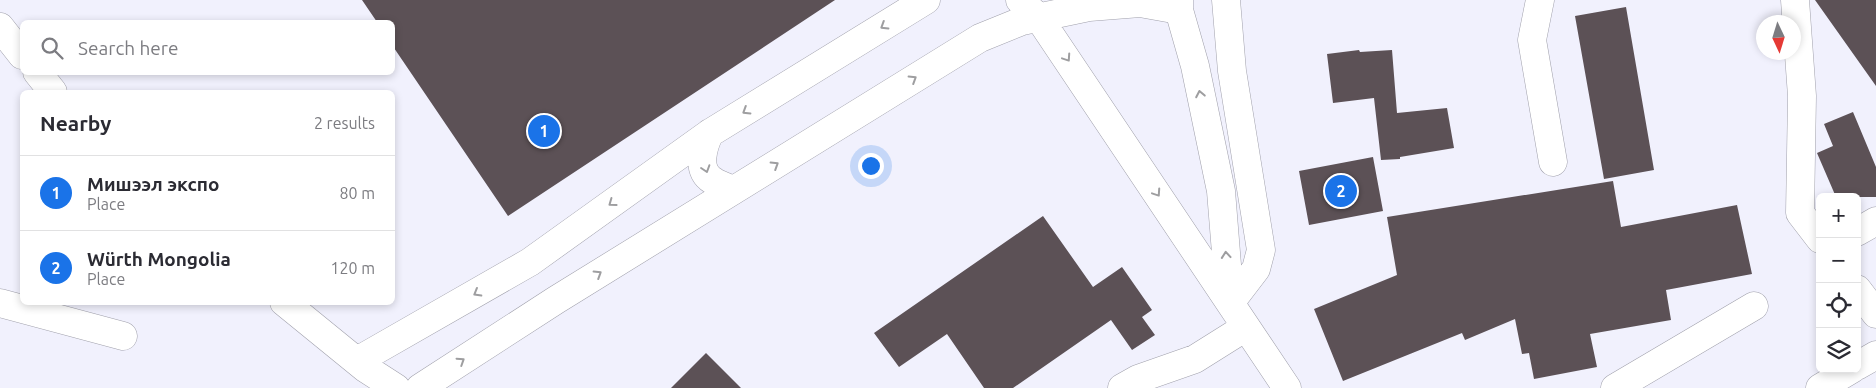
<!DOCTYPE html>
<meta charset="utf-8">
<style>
body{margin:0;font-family:Ubuntu,sans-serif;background:#f2f2f3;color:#2b2b33}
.controls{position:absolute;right:15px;bottom:15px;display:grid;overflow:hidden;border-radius:8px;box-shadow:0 2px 8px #0003}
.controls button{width:45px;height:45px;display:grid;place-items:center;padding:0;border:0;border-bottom:1px solid #e1e1e2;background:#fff;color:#2b2b33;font:25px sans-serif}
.compass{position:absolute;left:1756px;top:15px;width:45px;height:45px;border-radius:50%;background:#fff;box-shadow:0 2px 8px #0003;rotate:176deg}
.you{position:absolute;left:870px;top:165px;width:18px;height:18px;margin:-12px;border:4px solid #fff;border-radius:50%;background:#1a73e8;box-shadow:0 0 0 8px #1a73e833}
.badge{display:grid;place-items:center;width:32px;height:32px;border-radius:50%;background:#1a73e8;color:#fff;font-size:16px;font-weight:700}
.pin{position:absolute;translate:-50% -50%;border:2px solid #fff;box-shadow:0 1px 5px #0006}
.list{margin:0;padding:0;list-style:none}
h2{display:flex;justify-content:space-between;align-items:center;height:65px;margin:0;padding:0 20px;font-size:21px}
h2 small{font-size:16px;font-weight:400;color:#7c7c81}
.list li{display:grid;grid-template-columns:32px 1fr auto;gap:15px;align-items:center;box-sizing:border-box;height:75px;padding:0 20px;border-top:1px solid #e1e1e2}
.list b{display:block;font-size:19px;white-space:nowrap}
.list p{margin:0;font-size:16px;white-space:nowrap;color:#7c7c81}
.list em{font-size:16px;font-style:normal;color:#7c7c81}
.icon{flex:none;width:28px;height:28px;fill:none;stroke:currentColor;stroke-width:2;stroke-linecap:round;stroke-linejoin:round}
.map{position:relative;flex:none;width:1876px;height:388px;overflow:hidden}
.search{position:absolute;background:#fff;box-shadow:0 2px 8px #0003;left:20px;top:20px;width:375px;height:55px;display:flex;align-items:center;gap:12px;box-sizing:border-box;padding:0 18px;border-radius:8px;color:#7c7c81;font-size:19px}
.panel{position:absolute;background:#fff;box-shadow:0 2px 8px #0003;left:20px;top:90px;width:375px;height:215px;border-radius:8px}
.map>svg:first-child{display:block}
.building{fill:#5c5156}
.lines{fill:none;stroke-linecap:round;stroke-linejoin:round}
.minor-casing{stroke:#a0a0ab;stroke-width:29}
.highway-casing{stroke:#a0a0ab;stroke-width:29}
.minor{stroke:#fff;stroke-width:28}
.highway{stroke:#fff;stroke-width:28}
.oneway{stroke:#9e9ea0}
</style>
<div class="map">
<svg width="1876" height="388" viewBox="0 0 1876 388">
<rect width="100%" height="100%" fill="#f1f1fd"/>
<!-- building -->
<path class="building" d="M362 0H835L508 216 392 45V22H377Z
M1815 0H1876V86Z
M1626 7 1654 170 1604 179 1575 16Z
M1359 50 1360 52 1392 50 1397 113 1447 108 1454 148 1400 157V159L1381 160 1374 98 1333 103 1327 54Z
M1853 112 1876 167V197H1836L1817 153 1833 146 1824 124Z
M1373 157 1383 211 1309 225 1299 171Z
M1613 181 1621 227 1737 205 1752 274 1666 290 1671 320 1590 334 1597 367 1534 379 1529 353 1522 354 1515 319 1465 340 1462 333 1343 381 1314 309 1397 275 1387 217Z
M1043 216 1093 287 1122 267 1152 310 1142 317 1155 335 1132 350 1111 320 1013 388H984L947 334 899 367 874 333Z
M706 353 741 388H671Z"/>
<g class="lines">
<defs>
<path id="minor" d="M1020 0 1039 18 1287 388
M1179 0V10L1195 66 1221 191 1230 302
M1226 0 1232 71 1261 250 1256 269 1230 303
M1540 0 1532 40 1553 162
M1795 0 1802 96 1800 213 1820 239
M0 27 22 55
M37 72 53 92
M710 133C703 146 696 170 712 180 718 185 727 187 733 190
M1857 232 1876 221
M1857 289 1876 314
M284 302 365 368 396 388
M0 303 123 336
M357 361 530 262 710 133 926 0
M420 388 556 300 980 38 1022 21 1089 7 1140 3 1179 10
M1122 388 1138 379 1195 359 1246 327
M1615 388 1754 306"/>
<path id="highway" d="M1857 366 1876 355
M1820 388 1852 369"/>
</defs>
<!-- minor casing -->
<use href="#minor" class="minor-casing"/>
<!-- highway casing -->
<use href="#highway" class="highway-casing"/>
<!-- minor -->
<use href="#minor" class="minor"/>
<!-- highway -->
<use href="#highway" class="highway"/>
</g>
<!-- one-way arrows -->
<defs><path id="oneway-chevron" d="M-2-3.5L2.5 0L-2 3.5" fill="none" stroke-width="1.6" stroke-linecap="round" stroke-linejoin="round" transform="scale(1.25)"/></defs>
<g class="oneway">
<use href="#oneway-chevron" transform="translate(884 26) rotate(148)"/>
<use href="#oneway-chevron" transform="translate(1067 58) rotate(56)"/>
<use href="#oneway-chevron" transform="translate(913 79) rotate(-32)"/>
<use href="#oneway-chevron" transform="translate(1200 94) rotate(-101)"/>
<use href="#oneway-chevron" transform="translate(746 111) rotate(148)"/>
<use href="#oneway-chevron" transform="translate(775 165) rotate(-32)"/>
<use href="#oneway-chevron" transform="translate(706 169) rotate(72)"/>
<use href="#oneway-chevron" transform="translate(1157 193) rotate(56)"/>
<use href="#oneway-chevron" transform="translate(612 203) rotate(144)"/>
<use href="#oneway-chevron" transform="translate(1226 255) rotate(-95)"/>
<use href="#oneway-chevron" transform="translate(598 274) rotate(-32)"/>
<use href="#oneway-chevron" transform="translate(477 293) rotate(150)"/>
<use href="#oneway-chevron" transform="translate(461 361) rotate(-33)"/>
</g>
</svg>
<div class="controls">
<button>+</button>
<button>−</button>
<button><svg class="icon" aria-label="locate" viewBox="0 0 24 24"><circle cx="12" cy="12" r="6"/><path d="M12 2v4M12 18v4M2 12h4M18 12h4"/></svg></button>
<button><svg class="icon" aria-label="layers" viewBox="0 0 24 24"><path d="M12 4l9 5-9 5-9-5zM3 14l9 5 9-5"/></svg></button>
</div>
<svg class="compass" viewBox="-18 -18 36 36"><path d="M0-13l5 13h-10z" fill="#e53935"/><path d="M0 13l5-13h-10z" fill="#7c7c81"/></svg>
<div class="you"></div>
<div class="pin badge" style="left:544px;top:131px">1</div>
<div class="pin badge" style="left:1341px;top:191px">2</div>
<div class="search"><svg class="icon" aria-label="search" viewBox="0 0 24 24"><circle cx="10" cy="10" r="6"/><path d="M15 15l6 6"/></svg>Search here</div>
<section class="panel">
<h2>Nearby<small>2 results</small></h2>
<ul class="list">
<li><span class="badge">1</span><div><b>Мишээл экспо</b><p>Place</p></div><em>80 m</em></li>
<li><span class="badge">2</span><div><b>Würth Mongolia</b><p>Place</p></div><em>120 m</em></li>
</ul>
</section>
</div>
